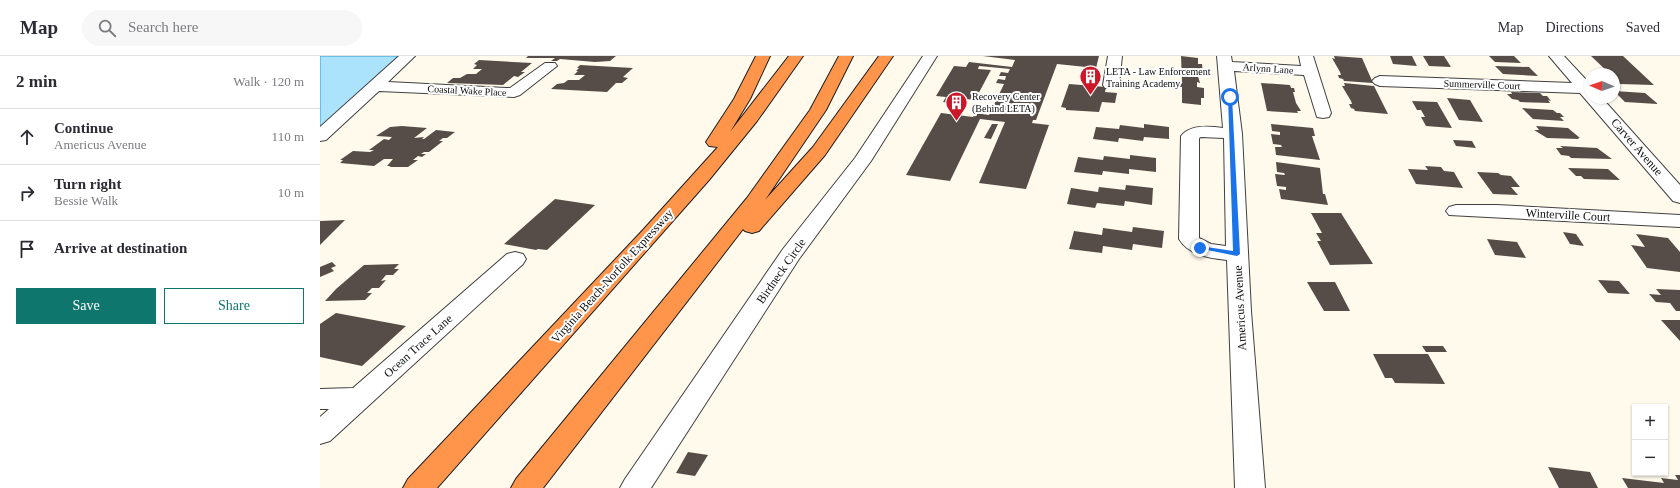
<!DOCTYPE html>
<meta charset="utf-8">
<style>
body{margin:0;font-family:"Times New Roman",serif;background:#f7f7f7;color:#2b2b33}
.controls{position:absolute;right:12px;bottom:12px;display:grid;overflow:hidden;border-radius:0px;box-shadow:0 1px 3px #0004}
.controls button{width:36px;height:36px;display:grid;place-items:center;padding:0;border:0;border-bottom:1px solid #e1e1e2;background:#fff;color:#2b2b33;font:20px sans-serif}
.compass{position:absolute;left:1264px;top:12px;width:36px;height:36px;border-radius:50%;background:#fff;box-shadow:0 1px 3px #0004;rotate:272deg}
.stop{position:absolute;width:12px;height:12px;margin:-9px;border:3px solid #1a73e8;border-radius:50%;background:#fff}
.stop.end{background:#1a73e8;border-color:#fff;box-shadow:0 1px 4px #0008}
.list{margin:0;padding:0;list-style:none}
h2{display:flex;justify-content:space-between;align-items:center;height:52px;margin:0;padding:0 16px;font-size:17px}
h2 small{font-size:13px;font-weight:400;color:#7c7c81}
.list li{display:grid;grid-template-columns:26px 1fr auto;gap:12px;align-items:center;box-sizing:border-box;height:56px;padding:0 16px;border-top:1px solid #e1e1e2}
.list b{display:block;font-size:15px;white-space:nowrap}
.list p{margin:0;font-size:13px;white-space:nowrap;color:#7c7c81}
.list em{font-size:13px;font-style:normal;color:#7c7c81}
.actions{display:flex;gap:8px;padding:12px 16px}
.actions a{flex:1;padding:9px 0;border:1px solid #0f766e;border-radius:0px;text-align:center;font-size:14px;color:#0f766e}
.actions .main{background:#0f766e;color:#fff}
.icon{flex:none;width:22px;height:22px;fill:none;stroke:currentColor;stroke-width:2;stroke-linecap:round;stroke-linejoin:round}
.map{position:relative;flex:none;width:1360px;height:432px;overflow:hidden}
header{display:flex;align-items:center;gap:24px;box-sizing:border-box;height:56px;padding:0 20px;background:#fff;border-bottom:1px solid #e1e1e2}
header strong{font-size:19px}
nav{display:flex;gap:22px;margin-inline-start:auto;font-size:14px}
.search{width:280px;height:36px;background:#f7f7f7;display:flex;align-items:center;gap:10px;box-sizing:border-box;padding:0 14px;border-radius:22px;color:#7c7c81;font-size:15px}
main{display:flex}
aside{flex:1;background:#fff}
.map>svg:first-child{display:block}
.water{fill:#abe2fc;stroke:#2b9ddb}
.building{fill:#574d48}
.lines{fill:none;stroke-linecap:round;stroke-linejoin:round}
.minor-casing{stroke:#404040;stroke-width:2}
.highway-casing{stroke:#1e1e1e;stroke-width:2}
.minor{fill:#fff;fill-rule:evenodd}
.highway{fill:#ff954a;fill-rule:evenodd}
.route{fill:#1a73e8}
.labels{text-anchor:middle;stroke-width:4;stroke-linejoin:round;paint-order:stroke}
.far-street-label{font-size:10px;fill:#0d0d0d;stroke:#fff}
.far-poi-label{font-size:10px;fill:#0d0d0d;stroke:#fff;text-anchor:start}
.street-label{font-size:12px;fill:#0d0d0d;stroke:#fff}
</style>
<header>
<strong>Map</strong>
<div class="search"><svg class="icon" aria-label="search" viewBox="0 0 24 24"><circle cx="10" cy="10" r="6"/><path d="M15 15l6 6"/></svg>Search here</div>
<nav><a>Map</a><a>Directions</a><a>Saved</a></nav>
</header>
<main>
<aside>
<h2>2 min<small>Walk · 120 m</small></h2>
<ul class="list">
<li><svg class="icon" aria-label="ahead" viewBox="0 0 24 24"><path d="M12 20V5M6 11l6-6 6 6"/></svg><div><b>Continue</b><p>Americus Avenue</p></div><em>110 m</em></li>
<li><svg class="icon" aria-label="right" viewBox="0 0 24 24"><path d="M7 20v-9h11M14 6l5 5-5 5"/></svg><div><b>Turn right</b><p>Bessie Walk</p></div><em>10 m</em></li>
<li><svg class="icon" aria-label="arrive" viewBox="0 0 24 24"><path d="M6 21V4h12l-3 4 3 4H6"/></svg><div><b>Arrive at destination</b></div></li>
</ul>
<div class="actions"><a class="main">Save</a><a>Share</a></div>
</aside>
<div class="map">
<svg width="1360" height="432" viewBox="0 0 1360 432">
<rect width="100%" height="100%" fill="#fffaec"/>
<!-- water -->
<path class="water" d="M0 0H82L0 77Z"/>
<!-- building -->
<path class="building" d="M208 0H296L290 5 275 6 240 3 237 5H231L235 2H206Z
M663 0H779L776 12 737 8 716 64H713L712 67 729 69 706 133 659 127 685 66 660 63 630 125 586 119 621 57 653 61 655 57 669 59 684 28 676 27 678 23 685 24 686 20H679L681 16 688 17 690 13 659 10 658 13 671 14 655 44 645 43 642 48 623 46 626 41 616 40 634 10 646 11 649 6 692 11 695 4Z
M861 0 878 2V8H882L883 18 877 17 880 27 877 26V31L884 32V42H881V49L862 47V31H859V24L862 25Z
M1014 0 1042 2 1053 27 1024 25 1023 23 1019 22 1018 19H1021L1020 16 1012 2 1015 3Z
M1070 0H1092L1097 10 1073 8Z
M1103 0H1124L1131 11 1109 10Z
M1169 0H1194L1201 7 1175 6Z
M1271 0H1303L1334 29 1300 28 1294 23V18H1290Z
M159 4 212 7 201 16H205L198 21 194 20 183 29 127 27 133 22H140L147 18H156L162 13H153L157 9 154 8Z
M260 9 313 12 303 21 308 22 302 27H296L287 36 231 33 237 28 244 27 248 24H259L265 19H254L258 15H256L259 12H257Z
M1175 10 1209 11 1218 20 1183 18Z
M941 27 970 29 971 32H974L975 36H973L976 47 981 55H977L978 57 947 55Z
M1024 27 1054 30 1068 58 1035 55 1034 53 1031 52 1029 48H1032L1031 45 1022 30H1025Z
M749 28 786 31 785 36 797 37 795 47 782 46 779 56 746 54V52L741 51Z
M1294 35 1325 37 1338 48 1305 46Z
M1191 36 1220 37 1223 40H1227L1231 45 1228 44 1230 47 1200 46 1198 44 1192 43 1187 38H1192Z
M1127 42 1150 44 1163 66 1139 64Z
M1092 45 1117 46 1132 72 1106 70 1101 61H1105L1101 54H1097Z
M1202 52 1233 54 1237 57H1240L1244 61H1240L1244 65 1213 63Z
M672 68H678L671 83 664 82Z
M824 68 849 71V83L824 81 823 85 799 82 798 86 773 83 776 71 799 73 800 69 824 72Z
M951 68 993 72 995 80H992L1000 104 956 99 955 91H962L961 89 953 88 951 78 960 79V76L952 75Z
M82 70 107 72 94 82 104 81 102 83H104L116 74 135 76 127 82H123L119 85H123L109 96H104L101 98H106L102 101 98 100 93 104H98L88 111H69L71 110H67L73 103H64L54 110 20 107 23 104H20L33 95 50 96 54 94H49L64 83 69 84 72 81 56 80 70 71Z
M1216 70 1248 72 1260 82H1258L1259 83 1227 82 1214 74H1219Z
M1133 84 1152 85 1156 92 1136 90Z
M1240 90 1277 92 1292 103 1251 102 1249 100 1241 99 1236 92H1243Z
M810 99 836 102V116L809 113V118L783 115 782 119 754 116 758 101 783 104 784 100 810 103Z
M956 106 1000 112 1003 138H1005L1008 149 961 143 959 133 966 134V131L957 130 955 118 965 119 964 117 957 116Z
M1105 110 1121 111 1124 115 1134 116 1143 132 1096 128 1088 113 1108 114Z
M1248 112 1288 113 1300 124 1264 123 1261 120H1256Z
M1157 116 1178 117 1181 119 1191 120 1200 131H1191L1198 139 1173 138Z
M806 129 833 132 832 149 805 145 804 150 777 147 775 152 747 148 751 132 778 136 779 131 805 134Z
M235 143 275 149 227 194 218 193 216 194 184 188Z
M991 157H1021L1053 208 1010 209 997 185H1001L996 177H1002Z
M25 164 0 189V165Z
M813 171 844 175 842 192 813 188 812 194 783 190 782 197 749 193 754 175 782 179 783 172 812 176Z
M1243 176 1256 178 1264 190 1250 188Z
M1316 178 1348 182 1360 196V216L1327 212 1311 189 1325 191Z
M1167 183 1197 186 1206 202 1175 199Z
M12 206 16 210 11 212 14 215 0 221V211Z
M79 208 74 213H79L73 219H66L61 225 66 224 59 232H52L47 237H52L45 244 5 245 16 233 44 209Z
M1278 224 1299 225 1310 238 1288 237Z
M987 226H1015L1030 255H1004Z
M1336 233 1360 234V255H1356L1350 247 1336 246 1329 238 1341 239Z
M16 257 86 270 42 310 0 301V268Z
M1341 264H1360V285Z
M1102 290H1123L1127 296H1106Z
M1053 298H1108L1125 328 1075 327 1072 322H1065Z
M368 396 388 399 375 420 356 417Z
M1228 411 1270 416 1278 432H1239Z
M1355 419H1360V432H1308L1302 422 1344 427 1341 422 1358 424Z"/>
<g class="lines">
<defs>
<path id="minor" d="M79 0H95L68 26 186 32H190L225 7H235L237 10 200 39 194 41 59 35 6 84 0 85V71Z
M603 0H617L551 105 479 203 331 432H300L305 423 463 193 535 102Z
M788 0H802L799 29 797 32H785L783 29Z
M897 0H911L912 6 981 10 979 0H993L1011 57 1009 61 1003 62 997 61 984 19 914 15 922 78 931 255 945 432H915L907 204C888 202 869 199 859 183L861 80C870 68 890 70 903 72ZM881 81 904 82 906 190 891 188 879 182V82Z
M1229 0H1244L1270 28V42H1282L1360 129V147L1353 145 1260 37 1060 30 1055 28 1052 25 1055 22 1060 20 1252 27Z
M1136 149H1177L1360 159V171L1129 159 1126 155 1129 151Z
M195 196 203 198 206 203 203 208 10 385 0 388V361L9 353H0V333L33 332 187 198Z"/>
<path id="highway" d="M436 0H450L430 43 410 76 469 0H483L437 65 389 124 117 432H83L88 423 324 173 398 91 389 90 386 86 414 43Z
M519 0H533L506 54 445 144 493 91 559 0H573L505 99 439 175 432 177 425 175 423 173 223 432H191L196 423 427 142 490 54Z"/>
</defs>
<!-- minor casing -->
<use href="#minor" class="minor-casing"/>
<!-- highway casing -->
<use href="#highway" class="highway-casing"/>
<!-- minor -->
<use href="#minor" class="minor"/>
<!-- highway -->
<use href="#highway" class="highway"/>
</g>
<!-- route -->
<path class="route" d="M908 40 912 41 920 198 917 200 877 192 880 190 913 195Z"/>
<!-- icons -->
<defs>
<symbol id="building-pin" viewBox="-11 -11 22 30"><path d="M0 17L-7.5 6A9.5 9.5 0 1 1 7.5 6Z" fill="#cb1728" stroke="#fff"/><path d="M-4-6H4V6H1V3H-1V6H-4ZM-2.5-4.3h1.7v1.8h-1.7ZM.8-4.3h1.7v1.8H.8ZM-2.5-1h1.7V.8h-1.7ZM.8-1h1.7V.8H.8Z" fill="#fff"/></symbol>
</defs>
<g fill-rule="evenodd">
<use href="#building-pin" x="758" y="8" width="25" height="34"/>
<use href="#building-pin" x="624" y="34" width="25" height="34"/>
</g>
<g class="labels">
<!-- far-street labels -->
<g class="far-street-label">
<text transform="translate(948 12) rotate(4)" y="4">Arlynn Lane</text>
<text transform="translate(1162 28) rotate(2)" y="4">Summerville Court</text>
<text transform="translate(147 34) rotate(3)" y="4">Coastal Wake Place</text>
</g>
<!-- far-poi labels -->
<g class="far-poi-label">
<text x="786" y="19">LETA - Law Enforcement<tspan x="786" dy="12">Training Academy</tspan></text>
<text x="652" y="44">Recovery Center<tspan x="652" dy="12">(Behind LETA)</tspan></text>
</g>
<!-- street labels -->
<g class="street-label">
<text transform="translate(1317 91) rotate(49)" y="4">Carver Avenue</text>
<text transform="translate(1248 159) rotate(3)" y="4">Winterville Court</text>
<text transform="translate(461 215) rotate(-55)" y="4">Birdneck Circle</text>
<text transform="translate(292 220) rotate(-48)" y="4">Virginia Beach-Norfolk Expressway</text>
<text transform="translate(920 252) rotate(-93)" y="4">Americus Avenue</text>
<text transform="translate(98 290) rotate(-42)" y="4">Ocean Trace Lane</text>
</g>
</g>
</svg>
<div class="controls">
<button>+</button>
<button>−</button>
</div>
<svg class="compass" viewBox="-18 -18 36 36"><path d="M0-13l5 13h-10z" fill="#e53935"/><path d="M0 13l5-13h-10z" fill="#7c7c81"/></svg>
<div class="stop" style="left:910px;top:41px"></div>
<div class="stop end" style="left:880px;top:192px"></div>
</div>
</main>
